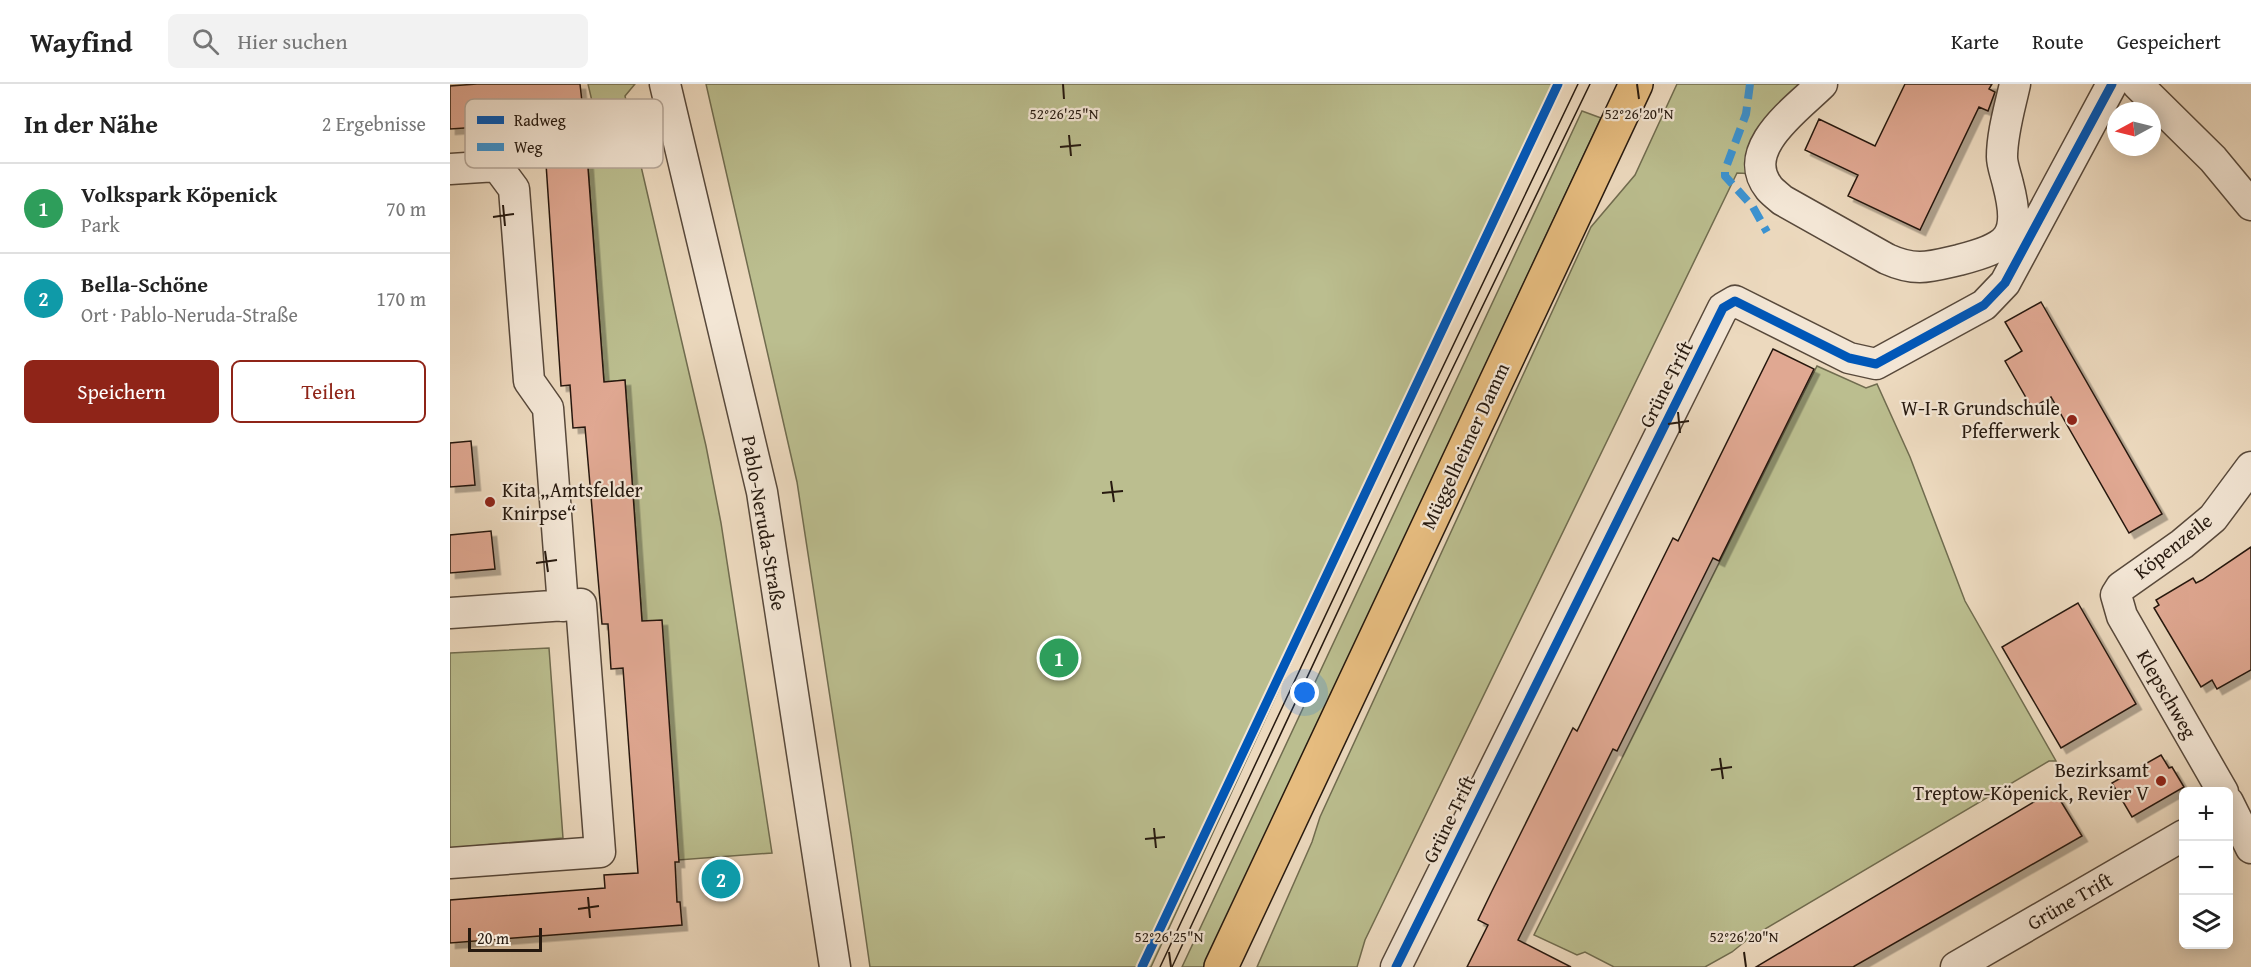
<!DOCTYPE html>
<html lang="de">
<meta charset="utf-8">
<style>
body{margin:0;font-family:"Gentium Book Plus",serif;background:#f2f2f2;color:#222}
.controls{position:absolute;right:18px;bottom:18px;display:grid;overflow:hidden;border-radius:9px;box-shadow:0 3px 15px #0003}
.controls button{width:54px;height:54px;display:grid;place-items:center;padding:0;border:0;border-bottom:2px solid #e0e0e0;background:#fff;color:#222;font:30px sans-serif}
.compass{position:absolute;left:1657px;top:18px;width:54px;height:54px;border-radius:50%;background:#fff;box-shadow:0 3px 15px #0003;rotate:263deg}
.scale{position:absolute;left:18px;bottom:15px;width:74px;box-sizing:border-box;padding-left:6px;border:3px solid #26190f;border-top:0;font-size:16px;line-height:21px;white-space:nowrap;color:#26190f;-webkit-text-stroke:4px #f3e6d5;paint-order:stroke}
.you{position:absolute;left:855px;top:609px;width:21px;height:21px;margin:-15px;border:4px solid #fff;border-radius:50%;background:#1a73e8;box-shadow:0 0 0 9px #1a73e833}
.badge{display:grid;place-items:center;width:39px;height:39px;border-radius:50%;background:#8f2418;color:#fff;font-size:20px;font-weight:700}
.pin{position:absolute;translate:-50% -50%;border:3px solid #fff;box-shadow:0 2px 6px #0006}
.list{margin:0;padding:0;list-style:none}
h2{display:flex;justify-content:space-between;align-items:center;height:78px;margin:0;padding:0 24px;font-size:26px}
h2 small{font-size:20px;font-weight:400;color:#767676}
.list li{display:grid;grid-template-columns:39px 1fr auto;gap:18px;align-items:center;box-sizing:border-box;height:90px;padding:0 24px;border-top:2px solid #e0e0e0}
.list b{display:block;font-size:22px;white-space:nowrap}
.list p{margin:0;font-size:20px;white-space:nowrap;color:#767676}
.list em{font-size:20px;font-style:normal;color:#767676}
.actions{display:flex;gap:12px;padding:18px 24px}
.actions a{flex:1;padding:14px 0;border:2px solid #8f2418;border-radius:9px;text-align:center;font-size:21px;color:#8f2418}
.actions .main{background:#8f2418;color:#fff}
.icon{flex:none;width:33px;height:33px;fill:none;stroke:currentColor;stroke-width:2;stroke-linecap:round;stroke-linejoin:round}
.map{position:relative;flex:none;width:1801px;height:883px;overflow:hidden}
header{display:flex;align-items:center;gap:36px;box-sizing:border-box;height:84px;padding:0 30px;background:#fff;border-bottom:2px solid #e0e0e0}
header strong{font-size:28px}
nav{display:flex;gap:33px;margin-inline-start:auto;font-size:21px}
.search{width:420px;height:54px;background:#f2f2f2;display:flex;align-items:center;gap:15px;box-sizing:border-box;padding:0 21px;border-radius:9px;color:#767676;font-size:22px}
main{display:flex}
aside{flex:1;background:#fff}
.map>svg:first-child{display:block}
.green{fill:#bbbe8f;stroke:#706c4f;stroke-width:1.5}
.building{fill:#e0a892;stroke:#26190f;stroke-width:1.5;filter:url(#shadow)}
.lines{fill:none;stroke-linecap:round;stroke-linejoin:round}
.minor-casing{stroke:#58493b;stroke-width:33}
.major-casing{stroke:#26190f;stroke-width:36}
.minor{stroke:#f3e6d5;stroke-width:30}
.major{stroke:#e6bc7f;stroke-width:33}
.tram{stroke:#26190f;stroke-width:1.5}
.quiet{stroke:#3b93d2;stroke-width:8;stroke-dasharray:15 8;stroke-linecap:butt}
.cycleway-casing{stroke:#f3e6d5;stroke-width:13}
.cycleway{stroke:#0057b8;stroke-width:9}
.ticks{fill:none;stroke:#26190f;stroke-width:2}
.poi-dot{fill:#8f2418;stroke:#f3e6d5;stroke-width:2}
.labels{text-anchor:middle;stroke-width:4.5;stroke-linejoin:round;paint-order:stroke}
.street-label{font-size:20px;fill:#26190f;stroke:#f3e6d5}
.poi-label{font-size:20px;fill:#26190f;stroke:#f3e6d5;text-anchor:end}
.key{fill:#f3e6d5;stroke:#b6a89a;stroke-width:1.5}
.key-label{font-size:16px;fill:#26190f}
.ticks-label{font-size:15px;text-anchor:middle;fill:#26190f;stroke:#f3e6d5;stroke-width:4.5;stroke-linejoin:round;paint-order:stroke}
</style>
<header>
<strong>Wayfind</strong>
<div class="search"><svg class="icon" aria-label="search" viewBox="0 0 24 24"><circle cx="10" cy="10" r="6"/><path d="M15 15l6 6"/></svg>Hier suchen</div>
<nav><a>Karte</a><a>Route</a><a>Gespeichert</a></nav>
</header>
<main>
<aside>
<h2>In der Nähe<small>2 Ergebnisse</small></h2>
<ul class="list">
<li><span class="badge" style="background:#2e9e5b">1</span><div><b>Volkspark Köpenick</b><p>Park</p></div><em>70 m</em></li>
<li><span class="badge" style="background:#0f9aa8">2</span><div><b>Bella-Schöne</b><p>Ort · Pablo-Neruda-Straße</p></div><em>170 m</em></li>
</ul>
<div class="actions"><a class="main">Speichern</a><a>Teilen</a></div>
</aside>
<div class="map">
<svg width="1801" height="883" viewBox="0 0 1801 883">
<defs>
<filter id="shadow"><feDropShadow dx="5.5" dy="5.5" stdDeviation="0" flood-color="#0004"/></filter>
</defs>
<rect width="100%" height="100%" fill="#ecd9be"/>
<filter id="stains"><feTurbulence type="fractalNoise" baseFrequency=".00333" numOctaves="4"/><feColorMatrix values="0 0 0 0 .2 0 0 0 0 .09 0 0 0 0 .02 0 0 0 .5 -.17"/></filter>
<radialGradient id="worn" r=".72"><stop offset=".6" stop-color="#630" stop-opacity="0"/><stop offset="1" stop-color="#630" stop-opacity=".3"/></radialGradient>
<!-- green -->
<path class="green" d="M138 0H185L175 12 181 39 148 43Z
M256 0H1108L701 883H420L401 750 347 398Z
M1227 0H1361L1309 90 1287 89 915 856 907 883H807L862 758 870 733 1130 167 1141 143 1185 91Z
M1132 27 1151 34 754 883H732Z
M184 52 256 362 271 439 322 769 228 776 192 537 175 296 154 298 136 57Z
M1367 282 1416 304 1427 300 1460 373 1515 517 1606 677H1599L1298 855 1282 868 1255 883H1164L1135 868 1127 871 1084 851Z
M99 564 113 754 0 764V569Z"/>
<!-- building -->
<path class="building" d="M27 0H130L132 18H129L132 58 136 57 154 298 175 296 192 537 212 536 229 778H225L227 818H230L232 841 0 859V816L155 804 154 791 188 789 173 584 161 585 158 540H152L135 343 123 344 120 301 111 302 94 50 59 53V41L0 45V2Z
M1455 0H1542L1539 5 1545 8 1538 27 1529 23 1470 146 1398 112 1408 91 1355 66 1369 35 1425 62Z
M1591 218 1712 430 1679 449 1601 313 1582 324 1555 277 1572 267 1555 238Z
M1323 265 1364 285 1269 477 1263 474 1167 667 1163 665 1068 856 1121 883H1017L1038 841 1028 836 1042 807 1123 644 1127 647 1223 454 1228 457Z
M21 357 25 401 0 403V359Z
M41 447 45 485 0 489V451Z
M1801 463V586L1767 605 1762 596 1751 603 1704 524 1709 521 1706 516 1743 494 1746 499 1752 496Z
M1628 519 1686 620 1611 664 1552 563Z
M1711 671 1719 684 1722 683 1734 703 1682 733 1662 699Z
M1604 706 1632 752 1403 883H1306Z"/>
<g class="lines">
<defs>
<path id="minor" d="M215 0 312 408 385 883
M1372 0C1348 24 1288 65 1319 104 1322 108 1328 112 1332 116L1437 175C1466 188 1479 183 1509 176 1559 163 1572 154 1558 100 1556 91 1552 81 1552 73 1552 49 1560 23 1565 0
M1687 0 1763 75 1801 121
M0 85 47 82 64 105 79 297 98 324 113 522
M0 529 131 520 150 768 0 779
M1773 708 1672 532 1666 511 1671 503 1732 460 1763 434 1801 383
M1778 718 1801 764
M946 883 1273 224 1285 217 1399 274 1426 280 1534 221 1555 199 1662 0
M1506 883 1734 751"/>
<path id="major" d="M771 883 1186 0"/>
</defs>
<!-- minor casing -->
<use href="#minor" class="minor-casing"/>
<!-- major casing -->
<use href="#major" class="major-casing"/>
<!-- minor -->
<use href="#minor" class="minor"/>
<!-- major -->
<use href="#major" class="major"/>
<!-- tram -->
<path class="tram" d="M710 883 957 358 1128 0
M722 883 965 362 1140 0"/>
<!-- quiet -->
<path class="quiet" d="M1300 0 1296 30 1275 86V92L1303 123 1317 148"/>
<defs>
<path id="cycleway" d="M692 883 1108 0
M946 883 1273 224 1285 217 1399 274 1426 280 1534 221 1555 199 1662 0"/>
</defs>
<!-- cycleway casing -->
<use href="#cycleway" class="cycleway-casing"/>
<!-- cycleway -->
<use href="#cycleway" class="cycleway"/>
</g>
<!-- ticks -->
<path class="ticks" d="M613 0 614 15M1187 0 1189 15M619 51 621 72M610 63 631 61M53 121 55 142M43 133 64 130M1228 328 1230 349M1218 340 1239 337M661 397 664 418M652 409 673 407M95 467 98 488M86 479 107 476M1270 674 1273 695M1261 686 1282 683M704 744 706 764M695 755 715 753M138 813 140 834M128 825 149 822M719 868 721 883M1294 868 1296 883"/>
<!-- markers -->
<g class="poi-dot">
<circle cx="1622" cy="336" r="6"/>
<circle cx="40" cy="418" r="6"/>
<circle cx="1711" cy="697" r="6"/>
</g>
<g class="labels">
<!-- street labels -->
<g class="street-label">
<text transform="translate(1216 300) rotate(-63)" y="7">Grüne Trift</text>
<text transform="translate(1015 362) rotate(-65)" y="7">Müggelheimer Damm</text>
<text transform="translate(314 439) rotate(80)" y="7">Pablo-Neruda-Straße</text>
<text transform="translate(1723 462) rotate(-38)" y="7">Köpenzeile</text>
<text transform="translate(1717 610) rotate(60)" y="7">Klepschweg</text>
<text transform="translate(999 735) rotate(-64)" y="7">Grüne Trift</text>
<text transform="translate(1620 817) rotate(-30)" y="7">Grüne Trift</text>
</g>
<!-- poi labels -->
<g class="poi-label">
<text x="1610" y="331">W-I-R Grundschule<tspan x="1610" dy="23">Pfefferwerk</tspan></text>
<text x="52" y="413" text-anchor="start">Kita „Amtsfelder<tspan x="52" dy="23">Knirpse“</tspan></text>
<text x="1699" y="693">Bezirksamt<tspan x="1699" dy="23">Treptow-Köpenick, Revier V</tspan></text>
</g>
</g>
<!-- legend -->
<rect x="15" y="15" width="198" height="69" rx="9" class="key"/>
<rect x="27" y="32" width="27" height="8" fill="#0057b8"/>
<rect x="27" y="59" width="27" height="8" fill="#3b93d2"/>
<g class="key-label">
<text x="64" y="42">Radweg</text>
<text x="64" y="69">Weg</text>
</g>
<g class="ticks-label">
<text x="614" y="35">52°26'25"N</text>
<text x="1189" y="35">52°26'20"N</text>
<text x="719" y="858">52°26'25"N</text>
<text x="1294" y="858">52°26'20"N</text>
</g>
<rect width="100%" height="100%" filter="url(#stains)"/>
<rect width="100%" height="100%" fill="url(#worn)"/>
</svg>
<div class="controls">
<button>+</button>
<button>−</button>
<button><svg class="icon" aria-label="layers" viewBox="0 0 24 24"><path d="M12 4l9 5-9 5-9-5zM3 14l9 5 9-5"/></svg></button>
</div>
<svg class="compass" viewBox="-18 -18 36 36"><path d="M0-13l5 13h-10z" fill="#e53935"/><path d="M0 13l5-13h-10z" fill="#767676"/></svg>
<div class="scale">20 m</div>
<div class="you"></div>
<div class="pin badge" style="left:609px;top:574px;background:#2e9e5b">1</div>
<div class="pin badge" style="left:271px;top:795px;background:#0f9aa8">2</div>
</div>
</main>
